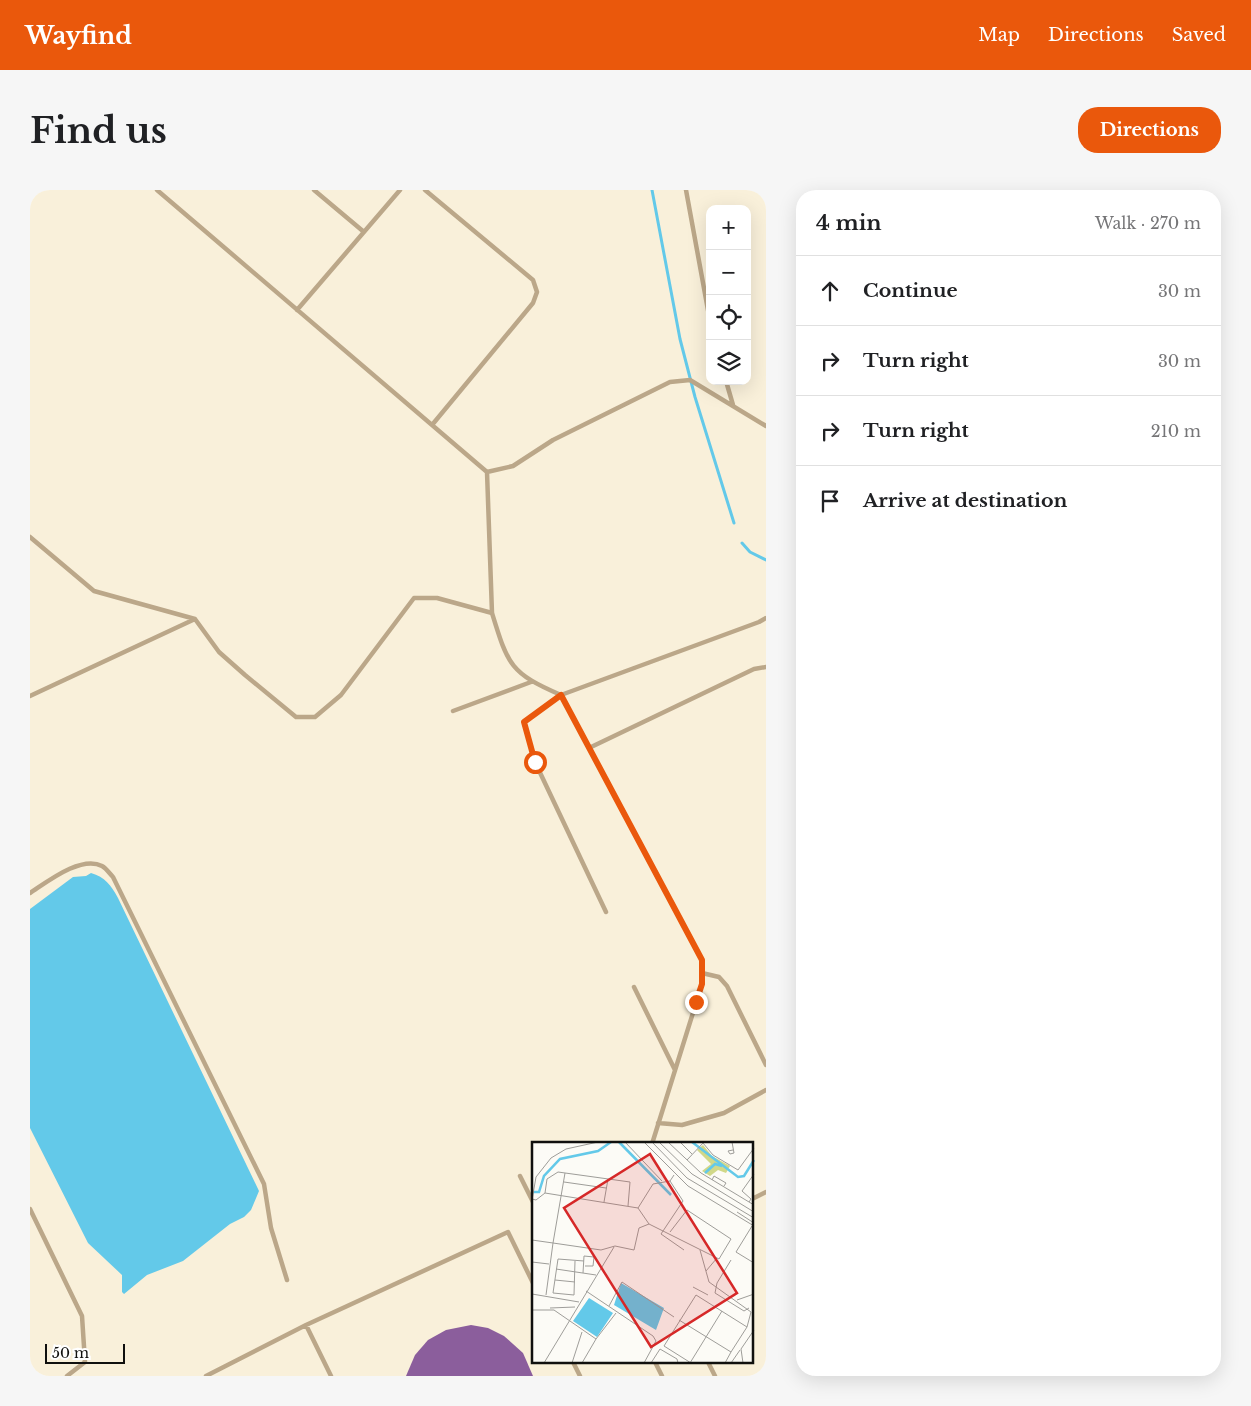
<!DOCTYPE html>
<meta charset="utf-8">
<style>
body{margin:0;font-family:"Libre Baskerville",serif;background:#f6f6f6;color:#202124}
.controls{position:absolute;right:15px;top:15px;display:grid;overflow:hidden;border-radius:10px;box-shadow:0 5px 20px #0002}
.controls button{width:45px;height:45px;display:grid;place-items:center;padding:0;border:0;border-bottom:1px solid #e0e0e0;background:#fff;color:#202124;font:25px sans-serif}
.scale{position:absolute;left:15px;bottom:12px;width:80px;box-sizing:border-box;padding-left:5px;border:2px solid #10100e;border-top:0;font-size:14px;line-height:18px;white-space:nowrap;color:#10100e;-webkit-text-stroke:4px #fff;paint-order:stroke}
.stop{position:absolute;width:15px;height:15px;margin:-11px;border:4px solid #ea580c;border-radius:50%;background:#fff}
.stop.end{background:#ea580c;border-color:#fff;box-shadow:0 1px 5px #0008}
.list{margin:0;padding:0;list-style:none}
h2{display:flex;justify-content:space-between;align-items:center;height:65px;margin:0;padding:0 20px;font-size:21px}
h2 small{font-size:16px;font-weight:400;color:#757577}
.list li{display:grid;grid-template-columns:32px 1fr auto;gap:15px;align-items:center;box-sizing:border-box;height:70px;padding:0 20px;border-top:1px solid #e0e0e0}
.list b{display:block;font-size:19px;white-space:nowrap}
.list em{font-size:16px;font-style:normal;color:#757577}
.icon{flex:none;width:28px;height:28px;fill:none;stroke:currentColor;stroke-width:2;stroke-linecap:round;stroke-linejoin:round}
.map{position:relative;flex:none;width:736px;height:1186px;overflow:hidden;border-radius:20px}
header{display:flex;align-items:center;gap:30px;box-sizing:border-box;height:70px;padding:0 25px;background:#ea580c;color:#fff}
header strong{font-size:24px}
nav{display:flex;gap:28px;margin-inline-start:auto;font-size:18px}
.intro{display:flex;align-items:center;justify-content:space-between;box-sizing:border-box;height:120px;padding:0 30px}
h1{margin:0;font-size:35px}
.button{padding:12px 22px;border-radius:20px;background:#ea580c;color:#fff;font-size:18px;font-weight:700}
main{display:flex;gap:30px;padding:0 30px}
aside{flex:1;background:#fff;border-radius:20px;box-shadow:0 5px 20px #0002}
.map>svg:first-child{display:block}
.industrial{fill:#f9f0da;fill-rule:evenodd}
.water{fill:#63c9e9}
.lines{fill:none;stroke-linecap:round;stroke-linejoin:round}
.stream{stroke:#63c9e9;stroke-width:3}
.building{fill:#8b5e9c}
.lane{stroke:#bba789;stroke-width:4.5}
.route{stroke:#ea580c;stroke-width:6}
.inset-river{fill:none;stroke:#63c9e9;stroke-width:2.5}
.inset-road{fill:none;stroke:#9e9d99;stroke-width:1}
.view{fill:#d62828;fill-opacity:0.15;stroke:#d62828;stroke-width:2.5}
.inset-edge{fill:none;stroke:#10100e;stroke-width:2.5}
</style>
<header>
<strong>Wayfind</strong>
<nav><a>Map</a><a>Directions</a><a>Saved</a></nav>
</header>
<div class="intro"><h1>Find us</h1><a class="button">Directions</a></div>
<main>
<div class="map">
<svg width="736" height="1186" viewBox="0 0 736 1186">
<rect width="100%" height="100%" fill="#fcfbf6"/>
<!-- industrial -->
<path class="industrial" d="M0 0H736V1186H0ZM680 19H717V191H680ZM503 954H722V1172H503Z"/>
<!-- water -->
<path class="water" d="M61 683C75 687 81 695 88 708L229 1001 221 1020 214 1027 200 1034 153 1071 117 1085 94 1104 92 1102V1085L58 1053 0 938V719L43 687 56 686Z"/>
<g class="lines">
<!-- stream -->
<path class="stream" d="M622 0 650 149 665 207 704 333
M712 353 720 362 736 370"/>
</g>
<!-- building -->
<path class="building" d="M441 1135 458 1138 474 1146 493 1163 503 1186H376L385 1165 398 1150 416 1140Z"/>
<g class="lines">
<!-- lane -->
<path class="lane" d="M127 0 457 282 483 276 523 250 640 192 660 190 736 236
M284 0 334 42
M395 0 503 90 507 102 503 113 402 235
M656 0 680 131
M267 120 370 0
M696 191 703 215
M457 282 462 423
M0 347 64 401 165 429 189 462 215 485 266 527H285L311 505 384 408H407L462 423C478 475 480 483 531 505L672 770V794L622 954
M0 506 165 429
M423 521 501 492
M559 558 724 479 736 477
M0 703C17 692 51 665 72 676 76 678 80 684 83 687L234 994 241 1038 257 1090
M576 722 505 572 494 532 531 505 729 432 736 428
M672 783 689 787 697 796 736 875
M604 797 645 880
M628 933 652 935 694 923 736 900
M490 986 503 1012
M722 1009 736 1002
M0 1019 52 1126 55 1172 37 1186
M276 1135 301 1186
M543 1172 550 1186
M625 1172 632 1186
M678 1172 685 1186
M176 1186 276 1135 478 1042 503 1093"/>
</g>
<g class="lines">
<!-- route -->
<path class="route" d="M505 572 494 532 531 505 672 770V794L666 812"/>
</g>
<!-- overview -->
<g transform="translate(502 952)">
<rect width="221" height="221" fill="#fcfbf6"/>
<path d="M171 3 180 14 198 24 194 31 186 28 178 34 170 29 179 22 165 8Z" fill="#d1d888"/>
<path d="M89 141 132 166 124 188 82 163ZM57 156 81 171 65 195 41 179Z" fill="#63c9e9"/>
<path class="inset-river" d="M87 0 139 53M160 0 206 35 212 34 222 18M173 31 183 22 190 24M0 50H7L12 34 28 17 66 9 79 0"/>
<path class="inset-road" d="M93 0 130 39M112 0 156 44 222 84M120 0 155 36 222 76M127 0 160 32 222 70M136 0 169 31 222 63M148 0 160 12M200 0 202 11 198 12 196 9 201 8M171 1 181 13 206 28 222 6M155 18 172 0M180 38 182 34 194 41 192 44M138 39 151 59 129 92 152 108M32 40 74 46M13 51 106 66 121 42 138 39 142 33M0 57 4 58 13 51 15 37 26 30 98 40 96 64M0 58 4 35 19 16 34 7 66 0M72 60 76 37M217 60 219 57 210 49 222 32M106 66 117 82M205 70 222 81M220 84 204 110 222 121M0 98 21 101 33 31M168 108 177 140 219 170 215 185 199 210M199 118 185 141 183 151 212 169 217 166M43 119 42 153 21 151 26 117 52 119M0 120 17 122M24 127 64 133M174 129 185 116M51 131 52 114 62 115 61 124H53M23 138 43 140M161 145 176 153M54 149 121 194 124 199 112 221M0 152 47 160M14 153 21 101 69 108 83 104 102 108 107 86 117 82 187 117 199 97 155 68 138 90M205 158 222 152M77 164 90 140 142 175M18 166 43 165M0 168H22L64 197 84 171M147 178 199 210 193 221M12 221 82 105M40 221 50 190M50 221 64 197M119 221 128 207 145 217 146 221M158 221 190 169M159 221 132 204 164 153 215 185M199 221 208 208M211 221 209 207 222 188"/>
<path class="view" d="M118 12 205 151 119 205 32 66Z"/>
<rect width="221" height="221" class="inset-edge"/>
</g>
</svg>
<div class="controls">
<button>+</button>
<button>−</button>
<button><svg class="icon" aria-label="locate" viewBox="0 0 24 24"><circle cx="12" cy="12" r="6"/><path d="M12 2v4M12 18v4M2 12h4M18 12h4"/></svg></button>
<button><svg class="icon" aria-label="layers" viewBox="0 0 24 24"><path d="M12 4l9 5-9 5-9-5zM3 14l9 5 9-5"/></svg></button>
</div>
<div class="scale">50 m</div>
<div class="stop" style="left:505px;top:572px"></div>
<div class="stop end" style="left:666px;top:812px"></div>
</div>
<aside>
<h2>4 min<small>Walk · 270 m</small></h2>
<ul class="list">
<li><svg class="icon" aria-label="ahead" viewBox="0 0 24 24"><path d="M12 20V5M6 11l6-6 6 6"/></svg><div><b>Continue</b></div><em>30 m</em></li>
<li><svg class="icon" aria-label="right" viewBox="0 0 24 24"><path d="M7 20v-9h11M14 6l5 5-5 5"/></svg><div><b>Turn right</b></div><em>30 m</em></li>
<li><svg class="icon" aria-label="right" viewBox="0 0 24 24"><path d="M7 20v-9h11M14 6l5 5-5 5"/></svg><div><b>Turn right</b></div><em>210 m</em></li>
<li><svg class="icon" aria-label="arrive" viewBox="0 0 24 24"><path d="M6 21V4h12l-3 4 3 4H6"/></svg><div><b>Arrive at destination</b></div></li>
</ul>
</aside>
</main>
